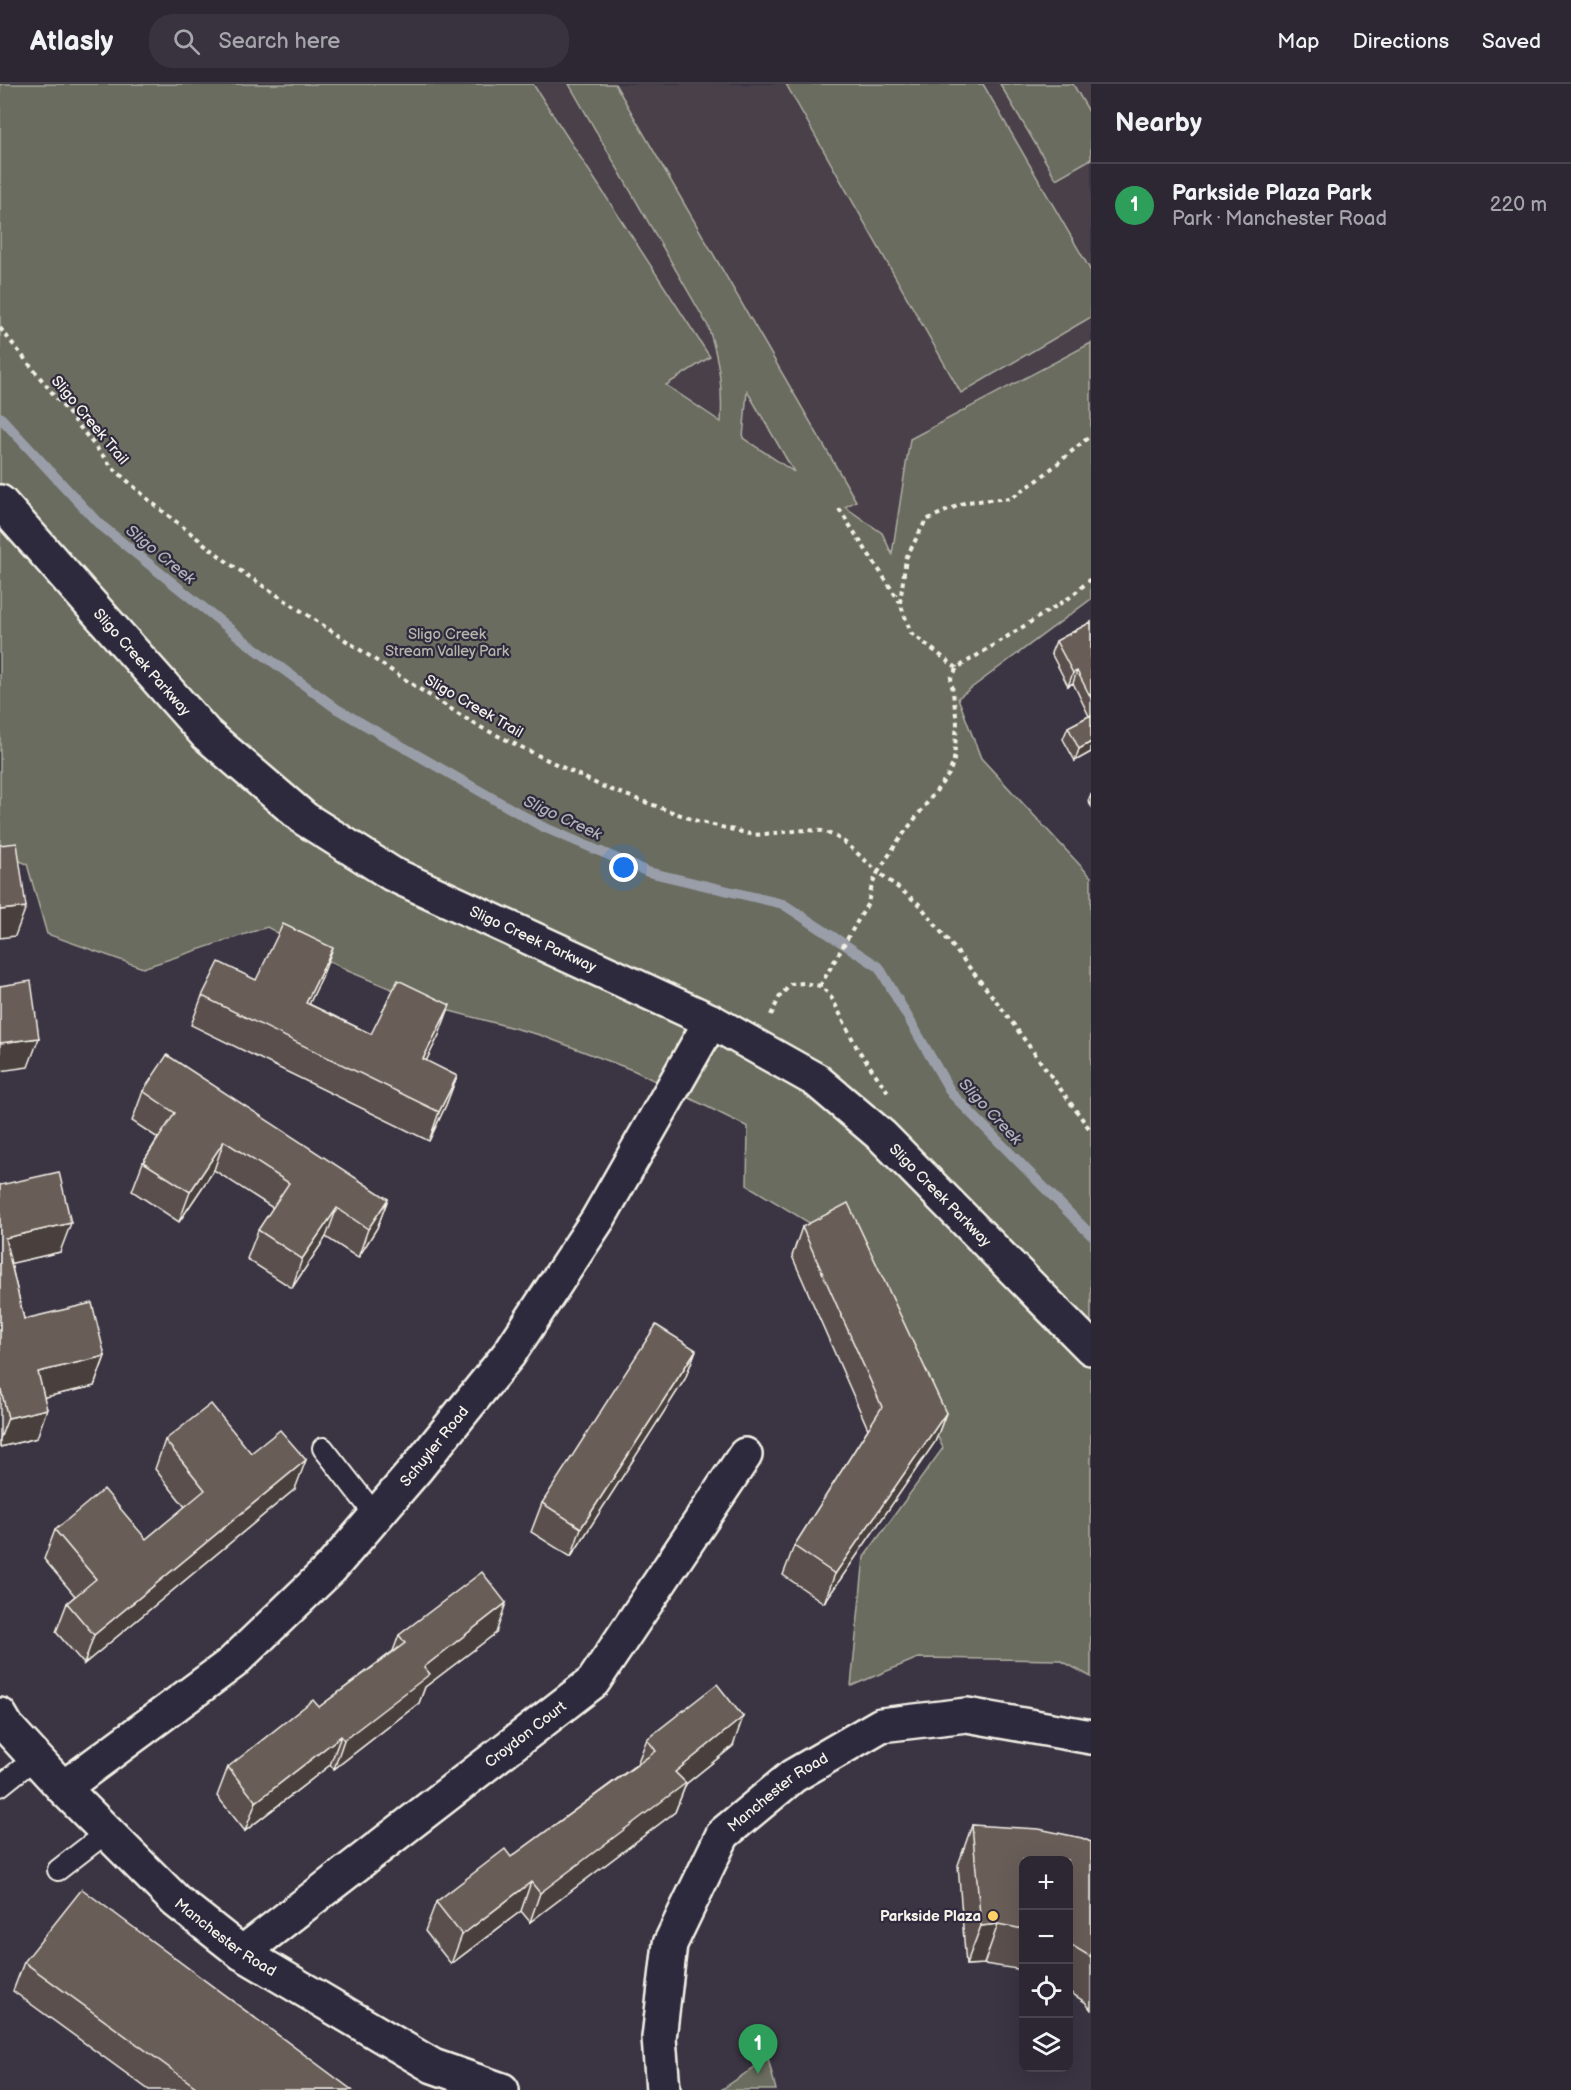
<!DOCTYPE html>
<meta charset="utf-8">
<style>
body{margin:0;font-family:"Balsamiq Sans",sans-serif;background:#38333e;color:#f1f3f6}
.controls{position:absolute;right:18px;bottom:18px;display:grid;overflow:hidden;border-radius:12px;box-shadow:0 6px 24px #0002}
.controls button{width:54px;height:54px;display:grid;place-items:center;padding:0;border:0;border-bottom:2px solid #48444d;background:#2c2732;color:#f1f3f6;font:30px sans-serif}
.you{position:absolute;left:624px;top:784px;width:21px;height:21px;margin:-15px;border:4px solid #fff;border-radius:50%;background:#1a73e8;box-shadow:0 0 0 9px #1a73e833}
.badge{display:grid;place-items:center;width:39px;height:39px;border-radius:50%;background:#1a73e8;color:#fff;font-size:20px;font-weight:700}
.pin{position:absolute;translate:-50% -50px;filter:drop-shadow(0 2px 3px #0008)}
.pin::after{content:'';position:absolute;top:32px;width:21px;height:18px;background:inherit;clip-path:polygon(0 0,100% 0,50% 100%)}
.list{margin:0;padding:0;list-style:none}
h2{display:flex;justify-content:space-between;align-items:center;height:78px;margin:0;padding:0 24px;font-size:26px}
h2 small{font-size:20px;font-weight:400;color:#a6a5ac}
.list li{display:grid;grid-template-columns:39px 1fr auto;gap:18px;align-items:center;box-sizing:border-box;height:84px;padding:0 24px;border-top:2px solid #48444d}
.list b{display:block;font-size:22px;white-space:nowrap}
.list p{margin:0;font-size:20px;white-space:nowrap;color:#a6a5ac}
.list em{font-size:20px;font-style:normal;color:#a6a5ac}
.icon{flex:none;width:33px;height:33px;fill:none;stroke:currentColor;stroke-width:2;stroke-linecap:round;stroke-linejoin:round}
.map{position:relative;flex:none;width:1091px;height:2006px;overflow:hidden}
header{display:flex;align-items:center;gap:36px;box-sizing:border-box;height:84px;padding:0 30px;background:#2c2732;border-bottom:2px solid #48444d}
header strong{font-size:28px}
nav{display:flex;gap:33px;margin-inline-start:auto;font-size:21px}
.search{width:420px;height:54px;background:#38333e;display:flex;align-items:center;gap:15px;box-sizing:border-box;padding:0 21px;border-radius:24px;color:#a6a5ac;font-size:22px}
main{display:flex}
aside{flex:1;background:#2c2732}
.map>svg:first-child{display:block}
.built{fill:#49404a}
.green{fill:#6a6c5e;stroke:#afaea3;stroke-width:1.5;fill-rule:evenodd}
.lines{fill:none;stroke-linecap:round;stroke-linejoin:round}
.stream{stroke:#999ea9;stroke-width:10}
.lane-casing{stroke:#f4f1e8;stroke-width:24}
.street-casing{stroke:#f4f1e8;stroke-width:38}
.secondary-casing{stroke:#f4f1e8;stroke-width:38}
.path{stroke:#f4f1e8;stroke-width:4;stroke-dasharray:4.5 4.5;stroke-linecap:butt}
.lane{stroke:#2f2a3d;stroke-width:20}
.street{stroke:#2f2a3d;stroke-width:33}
.secondary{stroke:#2f2a3d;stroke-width:33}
.wall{fill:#5a504d;stroke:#f4f1e8;stroke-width:1.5}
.shaded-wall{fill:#4a413e;stroke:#f4f1e8;stroke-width:1.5}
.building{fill:#695d59;stroke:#f4f1e8;stroke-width:1.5}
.poi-dot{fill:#ffd166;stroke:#2f2a3d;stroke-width:2}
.labels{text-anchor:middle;stroke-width:4.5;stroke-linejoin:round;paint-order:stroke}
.street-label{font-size:15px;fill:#f4f1e8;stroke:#2f2a3d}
.park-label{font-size:15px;fill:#b6b5aa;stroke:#2f2a3d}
.poi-label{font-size:15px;font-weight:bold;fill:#f4f1e8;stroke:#2f2a3d;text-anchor:end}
.water-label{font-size:16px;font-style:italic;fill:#b0b2b9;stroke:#2f2a3d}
</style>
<header>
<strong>Atlasly</strong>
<div class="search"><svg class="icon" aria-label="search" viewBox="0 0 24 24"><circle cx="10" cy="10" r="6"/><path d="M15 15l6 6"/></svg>Search here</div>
<nav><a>Map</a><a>Directions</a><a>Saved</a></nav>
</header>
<main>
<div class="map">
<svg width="1091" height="2006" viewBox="0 0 1091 2006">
<rect width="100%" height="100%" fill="#3b3443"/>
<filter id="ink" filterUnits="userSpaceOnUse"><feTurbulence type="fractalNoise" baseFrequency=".0167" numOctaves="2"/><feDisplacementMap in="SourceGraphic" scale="12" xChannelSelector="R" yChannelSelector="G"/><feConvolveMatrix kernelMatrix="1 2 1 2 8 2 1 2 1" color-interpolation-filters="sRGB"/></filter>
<g filter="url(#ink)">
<!-- built -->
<path class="built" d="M493 0H1091V439L920 532 523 205Z"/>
<!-- green -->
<path class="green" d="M0 0H533L710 273 666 301 721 338C723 302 719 276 708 242L569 0H615L856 417 845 423 882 449 892 470 910 355 1091 259V515L958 614 981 674 1091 793V1593L1060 1576 918 1574 851 1602 864 1473 943 1364 849 1163 747 1101 748 1043 635 987 540 951 435 923 348 887 267 843 143 884 47 850 27 780 0 768ZM747 307 794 388 743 354Z
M786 0H983L1091 187V233L961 309Z
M1000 0H1073L1091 31V75L1056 95Z
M768 1974 776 2006H721Z"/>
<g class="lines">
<!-- stream -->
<path class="stream" d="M0 333 98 439 246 558 337 625 541 742 648 788 783 820 879 883 952 1010 1091 1151"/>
<defs>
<path id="lane" d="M323 1364 376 1432
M0 1702 35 1674
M58 1786 107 1748"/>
<g id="street">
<path id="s1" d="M0 1631 7 1643 63 1704 176 1817 242 1869 433 1982 502 2006"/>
<path id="s2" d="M63 1704 232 1579 331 1484 417 1384 509 1270 598 1135 711 937"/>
<path id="s3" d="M242 1869 593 1598 745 1371"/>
<path id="s4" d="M663 2006 659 1954 670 1860 723 1750 793 1692 881 1641 967 1631 1091 1653"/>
</g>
<g id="secondary">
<path id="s5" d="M0 418 206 650 305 735 392 790 711 937 816 996 882 1052 1091 1264"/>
</g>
</defs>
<!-- lane casing -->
<use href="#lane" class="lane-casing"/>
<!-- street casing -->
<use href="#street" class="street-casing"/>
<!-- secondary casing -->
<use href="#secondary" class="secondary-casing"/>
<!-- path -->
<path class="path" d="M0 244 112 383 151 418 230 480 421 606 478 642 601 702 697 737 754 751 805 746 822 747 835 752 847 760 878 788 872 801 868 819 820 902
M839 425 900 518
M1091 495 1069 514 957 584 951 594 957 639 954 676 949 690 898 757 878 788 919 820 1000 922 1091 1047
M957 584 911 549 900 519 906 474 926 436 966 418 1011 414 1038 396 1091 351
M771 931 780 912 791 900 804 899 820 902 827 908 833 916 857 964 888 1008"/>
<!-- lane -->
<use href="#lane" class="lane"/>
<!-- street -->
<use href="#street" class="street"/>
<!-- secondary -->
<use href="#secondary" class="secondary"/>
</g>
<!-- wall -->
<path class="wall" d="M1091 538V668L1075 677 1063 655 1068 643 1089 632 1073 599 1068 602 1051 569 1056 557Z
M1091 710V722L1088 717Z
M322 893 309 920 371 950 439 951 426 977 457 992 446 1021 429 1057 191 941 202 912 256 896Z
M143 1007 388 1115 377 1144 358 1174 326 1153 292 1204 247 1175 258 1146 273 1124 214 1086 179 1138 132 1107 143 1078 158 1054 132 1037Z
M0 1101 60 1168 11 1179 24 1235 105 1272 94 1302 44 1313 37 1354 0 1363Z
M802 1143 946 1329 935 1358 824 1519 783 1491 794 1462 868 1345 792 1172Z
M696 1266 685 1295 571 1473 531 1448 542 1419Z
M165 1356 251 1369 295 1405 84 1580 56 1548 67 1519 75 1512 44 1475 55 1446 146 1455 185 1423 155 1385Z
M496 1549 425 1603 419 1619 334 1685 330 1681 245 1747 217 1712 228 1683 319 1623 393 1567 399 1551Z
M647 1655 733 1662 686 1700 675 1728 530 1838 521 1827 451 1880 425 1847 436 1818 511 1773 637 1680Z
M972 1741 1091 1758V1926L1085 1918 1068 1907V1776H1023V1886L984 1880 966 1881 958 1781Z
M24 1878 352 2006H149L13 1907Z"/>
<!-- shaded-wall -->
<path class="shaded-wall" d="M1077 587 1073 599 1068 602 1073 589Z
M1091 658V668L1075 677 1079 665Z
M26 823 15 852 0 854V826Z
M333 864 322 893 296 948 306 919Z
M450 921 439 951 412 1005 423 975Z
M39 954 28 983 0 987V959Z
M457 992 446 1021 429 1057 439 1028Z
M224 1057 214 1086 179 1138 190 1108Z
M388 1115 377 1144 358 1174 368 1145Z
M337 1124 326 1153 292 1204 302 1175Z
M71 1139 60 1168 0 1182 5 1154Z
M696 1266 685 1295 571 1473 581 1444Z
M105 1272 94 1302 28 1317 38 1288Z
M47 1325 37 1354 0 1363V1355L8 1334Z
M946 1329 935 1358 824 1519 835 1490Z
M306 1376 295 1405 84 1580 94 1551Z
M506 1519 496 1549 425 1603 419 1619 334 1685 344 1656 424 1583Z
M743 1633 733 1662 686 1700 675 1728 530 1838 540 1809 675 1688Z
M341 1652 330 1681 245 1747 256 1718Z
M531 1798 521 1827 451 1880 462 1851Z
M998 1840 984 1880 966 1881 981 1842Z"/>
<!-- building -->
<path class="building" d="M1091 538V614L1077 587 1073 589 1056 557Z
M1091 631V658L1079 665 1068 643Z
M17 759 26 823 0 826V761Z
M283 840 333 864 306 919 371 950 398 896 450 921 423 975 457 992 439 1028 202 912 219 878 256 896Z
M31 897 39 954 0 959V902Z
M167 971 388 1115 368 1145 337 1124 302 1175 258 1146 289 1099 224 1057 190 1108 143 1078 175 1029 143 1007Z
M59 1088 71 1139 5 1154 24 1235 92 1219 105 1272 38 1288 47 1325 8 1334 0 1302V1101Z
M848 1119 946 1329 835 1490 794 1462 882 1323 802 1143Z
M656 1241 696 1266 581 1444 542 1419Z
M211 1320 251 1369 280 1346 306 1376 94 1551 67 1519 96 1495 55 1446 104 1405 146 1455 205 1406 165 1356Z
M482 1488 506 1519 424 1583 430 1590 344 1656 341 1652 256 1718 228 1683 313 1616 319 1623 405 1559 399 1551Z
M717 1600 743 1633 675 1688 686 1699 540 1809 531 1798 462 1851 436 1818 505 1765 511 1773 656 1667 647 1655Z
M972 1741 1039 1745 1082 1754 1091 1758V1873L1068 1859V1776H1023V1845L998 1840 981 1842Z
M82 1805 352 2006H200L24 1878Z"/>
</g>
<!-- markers -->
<circle class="poi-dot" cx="993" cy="1832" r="6"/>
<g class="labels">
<!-- street labels -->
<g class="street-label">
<text transform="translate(90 336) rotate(50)" y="5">Sligo Creek Trail</text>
<text dy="5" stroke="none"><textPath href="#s5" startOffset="214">Sligo Creek Parkway</textPath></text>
<text transform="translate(474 622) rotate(30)" y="5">Sligo Creek Trail</text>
<text dy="5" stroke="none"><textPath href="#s5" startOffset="699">Sligo Creek Parkway</textPath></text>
<text dy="5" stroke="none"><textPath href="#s5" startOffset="1185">Sligo Creek Parkway</textPath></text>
<text dy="5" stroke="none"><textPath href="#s2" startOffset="507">Schuyler Road</textPath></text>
<text dy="5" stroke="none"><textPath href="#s3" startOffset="358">Croydon Court</textPath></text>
<text dy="5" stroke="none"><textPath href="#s4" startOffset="338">Manchester Road</textPath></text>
<text dy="5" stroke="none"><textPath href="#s1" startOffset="318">Manchester Road</textPath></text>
</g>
<!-- park labels -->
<g class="park-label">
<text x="447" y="555">Sligo Creek<tspan x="447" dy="17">Stream Valley Park</tspan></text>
</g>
<!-- poi labels -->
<g class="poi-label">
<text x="981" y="1837">Parkside Plaza</text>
</g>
<!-- water labels -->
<g class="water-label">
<text transform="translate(161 470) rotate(39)" y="6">Sligo Creek</text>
<text transform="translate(563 733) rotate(25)" y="6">Sligo Creek</text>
<text transform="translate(991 1027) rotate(47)" y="6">Sligo Creek</text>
</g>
</g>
</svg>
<div class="controls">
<button>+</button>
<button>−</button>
<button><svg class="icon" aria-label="locate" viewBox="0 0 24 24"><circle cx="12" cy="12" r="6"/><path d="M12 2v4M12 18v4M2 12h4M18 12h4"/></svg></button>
<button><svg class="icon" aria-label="layers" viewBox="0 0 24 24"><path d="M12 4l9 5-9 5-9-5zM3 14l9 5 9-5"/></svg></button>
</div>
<div class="you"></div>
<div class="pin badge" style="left:758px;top:1990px;background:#2e9e5b">1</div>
</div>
<aside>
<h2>Nearby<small></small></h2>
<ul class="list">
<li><span class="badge" style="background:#2e9e5b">1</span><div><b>Parkside Plaza Park</b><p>Park · Manchester Road</p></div><em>220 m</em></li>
</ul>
</aside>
</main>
